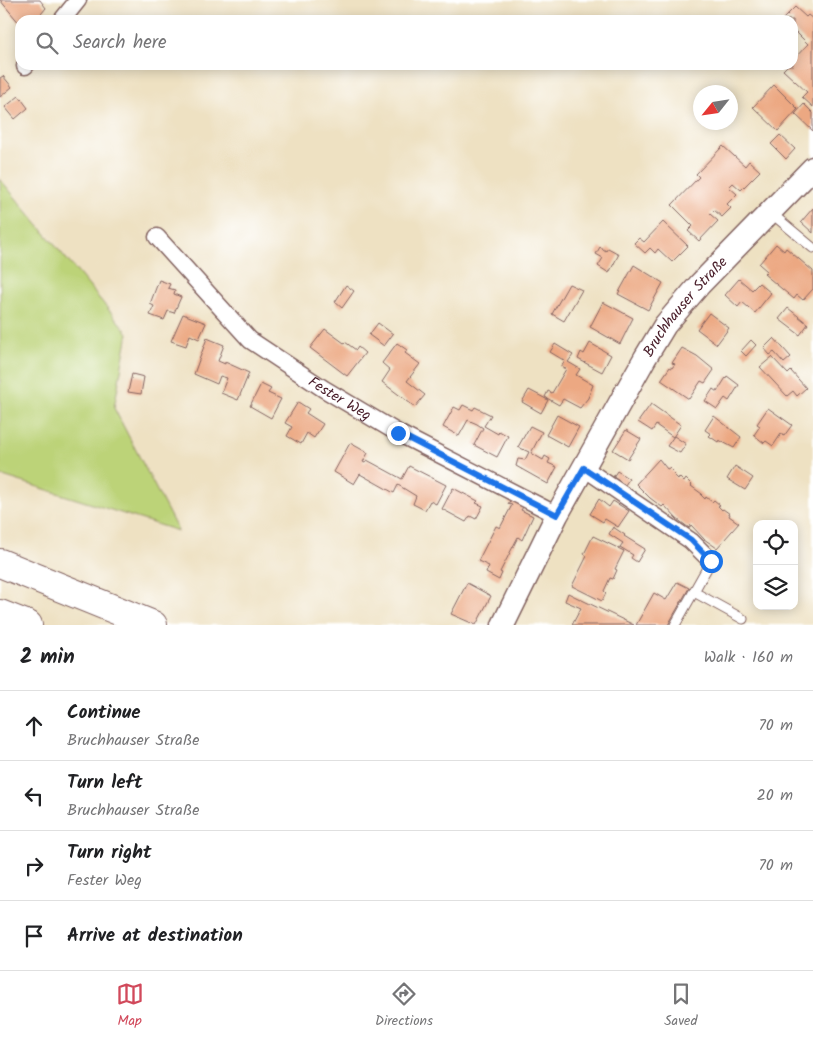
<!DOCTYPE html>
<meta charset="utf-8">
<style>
body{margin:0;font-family:Kalam,sans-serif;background:#f6f6f6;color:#202124}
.controls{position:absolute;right:15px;bottom:15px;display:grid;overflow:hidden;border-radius:10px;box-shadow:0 2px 12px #0003}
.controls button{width:45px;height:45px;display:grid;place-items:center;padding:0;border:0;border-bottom:1px solid #e0e0e0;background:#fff;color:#202124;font:25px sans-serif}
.compass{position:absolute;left:693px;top:85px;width:45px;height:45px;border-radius:50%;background:#fff;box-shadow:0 2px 12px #0003;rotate:240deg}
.stop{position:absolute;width:15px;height:15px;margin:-11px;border:4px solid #1a73e8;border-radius:50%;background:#fff}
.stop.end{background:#1a73e8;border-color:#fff;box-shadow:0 1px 5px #0008}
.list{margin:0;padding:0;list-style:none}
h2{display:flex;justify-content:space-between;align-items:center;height:65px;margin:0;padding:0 20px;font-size:21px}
h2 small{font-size:16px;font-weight:400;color:#757577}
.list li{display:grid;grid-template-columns:32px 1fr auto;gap:15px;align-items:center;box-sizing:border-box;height:70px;padding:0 20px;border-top:1px solid #e0e0e0}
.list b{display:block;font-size:19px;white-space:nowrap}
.list p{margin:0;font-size:16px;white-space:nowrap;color:#757577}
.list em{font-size:16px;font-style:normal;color:#757577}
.icon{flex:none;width:28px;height:28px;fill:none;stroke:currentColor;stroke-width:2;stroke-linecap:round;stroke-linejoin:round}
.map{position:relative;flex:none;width:813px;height:625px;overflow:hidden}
.search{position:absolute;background:#fff;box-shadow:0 2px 12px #0003;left:15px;right:15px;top:15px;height:55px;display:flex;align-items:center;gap:12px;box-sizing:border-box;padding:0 18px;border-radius:15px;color:#757577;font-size:19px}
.sheet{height:345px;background:#fff}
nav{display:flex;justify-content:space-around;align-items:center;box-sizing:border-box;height:70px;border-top:1px solid #e0e0e0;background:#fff;font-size:14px;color:#757577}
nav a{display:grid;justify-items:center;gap:2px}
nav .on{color:#d1495b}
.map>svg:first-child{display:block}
.green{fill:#bcd378;stroke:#837952}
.building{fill:#eca882}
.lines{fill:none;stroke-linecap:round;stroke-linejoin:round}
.lane-casing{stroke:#836360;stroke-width:11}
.street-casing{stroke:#836360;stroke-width:19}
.secondary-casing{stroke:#836360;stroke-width:25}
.highway-casing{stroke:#836360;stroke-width:30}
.lane{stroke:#fff;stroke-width:9}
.street{stroke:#fff;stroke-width:16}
.secondary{stroke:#fff;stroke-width:22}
.highway{stroke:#fff;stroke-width:28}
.route{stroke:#1a73e8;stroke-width:6}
.labels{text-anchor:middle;stroke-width:4;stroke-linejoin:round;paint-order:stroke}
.street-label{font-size:15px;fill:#4a1f2b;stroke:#fff}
</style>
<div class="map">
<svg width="813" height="625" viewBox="0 0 813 625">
<rect width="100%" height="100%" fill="#fff"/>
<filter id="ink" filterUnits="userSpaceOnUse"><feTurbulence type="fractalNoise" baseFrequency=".02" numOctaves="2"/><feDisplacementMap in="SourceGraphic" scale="10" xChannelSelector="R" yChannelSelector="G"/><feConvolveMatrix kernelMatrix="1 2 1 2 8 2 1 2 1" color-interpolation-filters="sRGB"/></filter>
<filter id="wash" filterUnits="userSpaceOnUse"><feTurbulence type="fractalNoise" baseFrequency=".0096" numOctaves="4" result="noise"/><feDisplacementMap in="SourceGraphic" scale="20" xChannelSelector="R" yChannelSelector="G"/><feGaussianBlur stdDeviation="1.12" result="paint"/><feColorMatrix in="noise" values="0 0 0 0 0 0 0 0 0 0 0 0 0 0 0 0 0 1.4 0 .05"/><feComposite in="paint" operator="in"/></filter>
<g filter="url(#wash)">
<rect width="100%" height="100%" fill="#eee1c2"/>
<!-- green -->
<path class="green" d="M0 179 128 333 114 408 178 531 0 475Z"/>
<g id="blocks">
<!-- building -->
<path class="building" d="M0 0H40L46 8 36 20H20V24Z
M795 7 806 17 808 15 813 19V107L802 97 807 92 783 70 788 65H793V60L808 44 795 31 793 33V20H782Z
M3 76 12 87 0 97V78Z
M774 85 798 109 778 131 753 107Z
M19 96 28 108 15 119 5 107Z
M804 104 813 113V131L795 114Z
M780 135 795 149 786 159 771 144Z
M723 146 745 166 749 161 760 171 741 190 733 183 729 187 737 194 727 204 731 208 722 217 714 210 710 214 718 221 699 241 688 231 693 226 672 205 699 177 696 174Z
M813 208V233L801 222Z
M663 222 688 246 672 262 658 249 655 253 650 248 645 253 634 243 639 238 644 242Z
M776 244 784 251 786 248 813 271V289L803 300 797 295 794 299 764 274 767 271 759 264Z
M600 247 606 251 608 248 619 254 609 273 598 266 603 258 596 254Z
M634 265 663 283 648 310 618 294Z
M739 279 752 290 759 283 771 293 755 313 742 302 738 307 725 295Z
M159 280 170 284 168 288 175 290 174 294 181 297 174 313 168 311 164 320 150 315 154 306 150 304Z
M569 284 582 290 564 321 552 314Z
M346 285 354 291 342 308 335 302Z
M603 302 633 318 620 344 590 327Z
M788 308 808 324 800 335 779 319Z
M709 313 729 328 717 344 697 329Z
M183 314 206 323 199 339 190 335 186 346 171 341Z
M378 323 393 334 384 346 369 335Z
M325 329 344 343 345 342 356 350 358 347 365 353 347 376 310 348Z
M207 338 224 345 218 361 225 364V362L249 373 238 400 221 393 227 378 220 376 217 384 194 374Z
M774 338 791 357 784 363 774 352 770 355 764 348Z
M751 340 756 345 746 356 741 351Z
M397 343 407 350 405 353 420 364 407 381 425 395 415 407 382 382 390 370 382 363Z
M590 343 611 355 602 372 578 359 581 352 584 354Z
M555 344 573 355 568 362 580 369 576 375 593 385 588 398 580 408 563 399 559 405 545 397 548 391 552 393 566 369 561 367 565 361 550 352Z
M682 348 697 356 714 370 705 383 701 381 689 399 661 380 670 367 672 368 675 364 672 363Z
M772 357 788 374 791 371 806 388 797 396 793 391 787 396 760 367Z
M132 374 144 377 141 394 128 392Z
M727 376 739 385 729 401 725 398 717 409 705 401 713 389 717 392Z
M261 384 271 389 268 393 281 399 271 418 250 406Z
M529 390 548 400 541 413 522 402Z
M298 402 309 409 306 413 323 424 314 438 307 433 301 444 287 436 292 427 285 423Z
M651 404 681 425 673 437 656 425 652 431 638 422Z
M463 405 473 410 475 407 491 415 484 426 498 434 499 431 508 436 497 457 474 445 483 428 477 424 468 420 459 436 443 427 454 407 460 410Z
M768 408 792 425 784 436 781 434 773 446 766 441 764 443 754 435 760 426 757 424Z
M557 415 579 427 568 447 546 435Z
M714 416 741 437 734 448 719 440 718 442 709 436 711 434 705 430Z
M530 426 542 432 531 453 543 460 545 456 550 459 548 463 557 467 548 484 516 466 518 459 525 460 529 452 518 447Z
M626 430 641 439 628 459 613 450Z
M674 436 686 444 680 453 667 446Z
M350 443 368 453 363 462 365 463 367 460 402 479 409 466 446 485 436 504 430 501 425 510 413 504 416 496 398 485 394 493 360 474 354 484 334 472Z
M659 459 667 469 669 468 675 474 674 475 678 479 679 477 684 482 686 479 692 485 691 486 702 494 701 495 705 499 706 497 712 502 714 500 720 505 718 506 722 510 723 509 730 514 729 516 739 523 717 548 704 539 691 525 689 528 677 519 664 505 662 507 650 498 636 484Z
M735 466 753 478 745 490 727 479Z
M617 471 629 479 625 485 613 477Z
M453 488 478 501 476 503 483 506 476 519 470 516 466 522 442 509Z
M512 497 525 504 521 510 533 516 522 540 518 537 500 572 502 573 499 580 486 573 489 566 478 561 496 526 500 528 512 505 508 504Z
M599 499 609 507 613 501 629 511 618 527 605 519 603 522 590 514Z
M613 527 625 535 624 536 645 549 637 562 631 558 633 555 620 547 623 543 609 534Z
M593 536 624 551 615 569 617 570 613 579 610 578 604 591 606 593 602 601 572 586 587 556 584 554Z
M677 582 689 588 668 625H636L654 593 666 600Z
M467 583 491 596 476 625 451 614Z
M568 593 584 601 634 625H572L581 608 565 601Z"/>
</g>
</g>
<g filter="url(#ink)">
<use href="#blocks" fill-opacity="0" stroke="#836360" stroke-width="1"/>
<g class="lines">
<defs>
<path id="lane" d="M771 213 813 248
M694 592 743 619
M675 625 711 561"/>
<g id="street">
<path d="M62 20 78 0"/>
<path d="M25 66 26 65"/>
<path id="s1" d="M157 237 250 340 324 389 398 433 557 515"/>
<path d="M584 468 691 541 711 561"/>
</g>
<g id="secondary">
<path id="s2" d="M503 625 557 515 645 358 665 325 700 284 813 168"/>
</g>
<path id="highway" d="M0 563 153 625
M0 614 28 625"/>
</defs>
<!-- lane casing -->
<use href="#lane" class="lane-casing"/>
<!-- street casing -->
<use href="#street" class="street-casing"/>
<!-- secondary casing -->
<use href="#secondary" class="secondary-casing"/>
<!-- highway casing -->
<use href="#highway" class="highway-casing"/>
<!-- lane -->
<use href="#lane" class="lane"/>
<!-- street -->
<use href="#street" class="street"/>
<!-- secondary -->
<use href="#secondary" class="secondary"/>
<!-- highway -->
<use href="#highway" class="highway"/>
</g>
</g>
<g class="lines" filter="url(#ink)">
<!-- route -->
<path class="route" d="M398 433 557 515 584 468 691 540 711 561"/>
</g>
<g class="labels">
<!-- street labels -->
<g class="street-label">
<text dy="5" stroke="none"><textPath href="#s2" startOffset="368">Bruchhauser Straße</textPath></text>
<text dy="5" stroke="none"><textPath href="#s1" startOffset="246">Fester Weg</textPath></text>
</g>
</g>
</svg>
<div class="controls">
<button><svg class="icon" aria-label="locate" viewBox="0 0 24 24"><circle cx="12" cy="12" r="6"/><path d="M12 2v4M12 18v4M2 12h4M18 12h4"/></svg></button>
<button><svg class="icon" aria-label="layers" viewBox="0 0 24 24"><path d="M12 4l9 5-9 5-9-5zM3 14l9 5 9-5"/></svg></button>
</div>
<svg class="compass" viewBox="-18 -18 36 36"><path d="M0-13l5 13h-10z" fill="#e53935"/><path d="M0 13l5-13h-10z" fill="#757577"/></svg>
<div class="stop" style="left:711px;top:561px"></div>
<div class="stop end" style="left:398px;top:433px"></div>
<div class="search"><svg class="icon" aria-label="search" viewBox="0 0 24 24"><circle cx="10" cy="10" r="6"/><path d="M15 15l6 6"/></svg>Search here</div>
</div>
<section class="sheet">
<h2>2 min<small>Walk · 160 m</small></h2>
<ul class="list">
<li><svg class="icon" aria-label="ahead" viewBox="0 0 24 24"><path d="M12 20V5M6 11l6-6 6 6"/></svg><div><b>Continue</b><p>Bruchhauser Straße</p></div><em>70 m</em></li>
<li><svg class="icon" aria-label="left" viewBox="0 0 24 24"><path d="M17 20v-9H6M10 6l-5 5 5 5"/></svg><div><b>Turn left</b><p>Bruchhauser Straße</p></div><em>20 m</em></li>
<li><svg class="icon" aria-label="right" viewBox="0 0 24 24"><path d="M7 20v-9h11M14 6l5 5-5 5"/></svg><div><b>Turn right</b><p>Fester Weg</p></div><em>70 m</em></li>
<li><svg class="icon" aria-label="arrive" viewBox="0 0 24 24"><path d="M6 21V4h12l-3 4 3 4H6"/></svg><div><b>Arrive at destination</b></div></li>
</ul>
</section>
<nav>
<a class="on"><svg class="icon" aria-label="map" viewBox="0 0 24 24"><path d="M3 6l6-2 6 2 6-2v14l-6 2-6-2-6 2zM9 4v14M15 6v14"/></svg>Map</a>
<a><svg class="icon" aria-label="directions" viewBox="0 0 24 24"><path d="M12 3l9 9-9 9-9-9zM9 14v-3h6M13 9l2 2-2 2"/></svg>Directions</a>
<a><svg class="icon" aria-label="saved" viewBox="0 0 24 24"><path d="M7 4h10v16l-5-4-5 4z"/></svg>Saved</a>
</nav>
